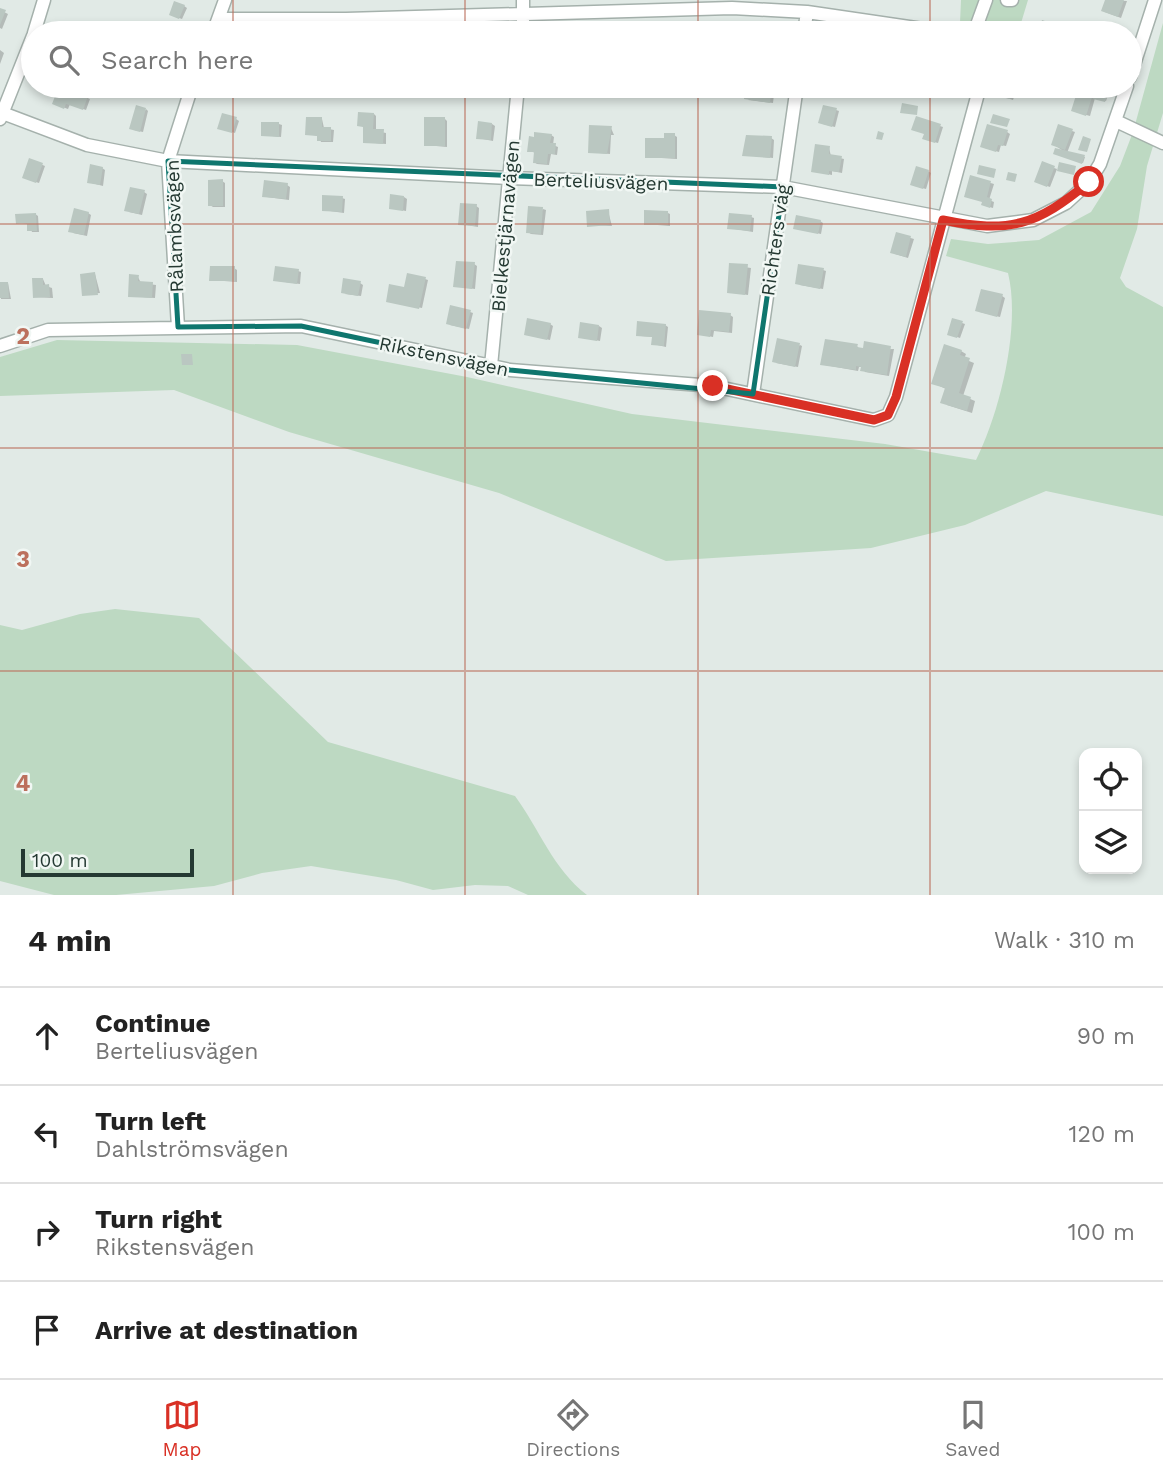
<!DOCTYPE html>
<meta charset="utf-8">
<style>
body{margin:0;font-family:"Work Sans",sans-serif;background:#f2f2f2;color:#222}
.controls{position:absolute;right:21px;bottom:21px;display:grid;overflow:hidden;border-radius:14px;box-shadow:0 4px 10px #0003}
.controls button{width:63px;height:63px;display:grid;place-items:center;padding:0;border:0;border-bottom:2px solid #e0e0e0;background:#fff;color:#222;font:35px sans-serif}
.scale{position:absolute;left:21px;bottom:18px;width:173px;box-sizing:border-box;padding-left:7px;border:4px solid #243932;border-top:0;font-size:19px;line-height:24px;white-space:nowrap;color:#243932;-webkit-text-stroke:5px #f1f7f4;paint-order:stroke}
.stop{position:absolute;width:21px;height:21px;margin:-16px;border:5px solid #d93025;border-radius:50%;background:#fff}
.stop.end{background:#d93025;border-color:#fff;box-shadow:0 2px 7px #0008}
.list{margin:0;padding:0;list-style:none}
h2{display:flex;justify-content:space-between;align-items:center;height:91px;margin:0;padding:0 28px;font-size:30px}
h2 small{font-size:23px;font-weight:400;color:#767676}
.list li{display:grid;grid-template-columns:46px 1fr auto;gap:21px;align-items:center;box-sizing:border-box;height:98px;padding:0 28px;border-top:2px solid #e0e0e0}
.list b{display:block;font-size:26px;white-space:nowrap}
.list p{margin:0;font-size:23px;white-space:nowrap;color:#767676}
.list em{font-size:23px;font-style:normal;color:#767676}
.icon{flex:none;width:38px;height:38px;fill:none;stroke:currentColor;stroke-width:2;stroke-linecap:round;stroke-linejoin:round}
.map{position:relative;flex:none;width:1163px;height:895px;overflow:hidden}
.search{position:absolute;background:#fff;box-shadow:0 4px 10px #0003;left:21px;right:21px;top:21px;height:77px;display:flex;align-items:center;gap:18px;box-sizing:border-box;padding:0 24px;border-radius:38px;color:#767676;font-size:26px}
.sheet{height:483px;background:#fff}
nav{display:flex;justify-content:space-around;align-items:center;box-sizing:border-box;height:98px;border-top:2px solid #e0e0e0;background:#fff;font-size:19px;color:#767676}
nav a{display:grid;justify-items:center;gap:4px}
nav .on{color:#d93025}
.map>svg:first-child{display:block}
.green{fill:#bdd9c2}
.shadow{fill:#0003}
.building{fill:#bac7c1}
.lines{fill:none;stroke-linecap:round;stroke-linejoin:round}
.minor-casing{stroke:#a5b1ac;stroke-width:15}
.minor{stroke:#fff;stroke-width:12}
.route{stroke:#d93025;stroke-width:9}
.marked{fill:none;stroke:#0f766e;stroke-width:5;stroke-linejoin:round}
.grid{fill:none;stroke:#bc705d;stroke-width:2;stroke-opacity:0.55}
.labels{text-anchor:middle;stroke-width:5;stroke-linejoin:round;paint-order:stroke}
.street-label{font-size:19px;fill:#243932;stroke:#f1f7f4}
.grid-label{font-size:23px;text-anchor:middle;font-weight:bold;fill:#bc705d;stroke:#f1f7f4;stroke-width:5;stroke-linejoin:round;paint-order:stroke}
</style>
<div class="map">
<svg width="1163" height="895" viewBox="0 0 1163 895">
<rect width="100%" height="100%" fill="#e1eae6"/>
<!-- green -->
<path class="green" d="M961 0H1028L1018 33H987L960 23Z
M1163 23V113L1147 166 1137 229 1120 278 1126 287 1163 307V516L1046 491 965 525 871 548 666 561 499 493 289 432 174 390 0 396V357L57 340 297 345 467 377 632 414 885 444 976 460C1000 412 1021 326 1008 273L946 256 951 239 988 244 1039 240 1091 212 1120 166 1133 132Z
M115 609 199 618 328 742 515 796C540 830 553 869 587 895H528L508 886 475 885 433 890 396 880 311 866 262 873 214 886 116 895H54L0 881V625L22 630 80 614Z"/>
<!-- shadow -->
<path class="shadow" d="M1106 0 1127 1 1121 18 1105 12Z
M184 6 187 8 182 19 174 16Z
M0 10 8 14 2 29 0 28Z
M0 50 4 53 0 64Z
M761 86H775L773 103 748 100 760 92Z
M1000 86H1023L1021 96 1015 94 1013 100 998 95Z
M61 87 90 99 86 110 70 104 68 109 57 105Z
M1079 91 1096 97 1097 92 1108 95 1106 101 1095 98 1090 116 1076 112Z
M146 109 148 111 143 132 134 130Z
M836 110 839 111 835 127 823 124Z
M374 114 376 116V131L386 133V144L364 142 365 127 359 125Z
M236 119 239 121 235 133 220 128Z
M322 119 324 128 334 130 333 142H321L319 136 307 134Z
M445 119 447 121V147L425 145Z
M917 119 943 127 938 143 927 140Z
M279 124 282 125 281 137 263 135Z
M492 124 495 126 493 141 478 138Z
M611 128 614 135H611L610 154 590 152Z
M1072 131 1075 132 1067 153 1085 157 1083 163 1055 153H1066L1056 146Z
M1007 132 1010 134 1006 146 1001 145 999 152 985 148Z
M551 135 554 137 553 145 558 147 557 155 551 154 549 165 537 164 534 162 536 153 529 151Z
M674 135 677 137V159L646 157Z
M771 138 774 140 773 158 744 155Z
M829 148 831 156 844 159 842 173 832 171V175L813 171Z
M30 160 45 166 39 183 27 179Z
M102 168 105 170 103 186 88 182Z
M1054 168 1057 169 1050 187 1039 183Z
M928 171 931 173 926 189 915 186Z
M971 177 994 184 989 200 994 202 993 208 986 206Z
M222 181 225 183V207H213L210 205Z
M287 185 290 187 289 200 267 197Z
M144 192 147 194 142 215 129 212Z
M404 197 407 199 406 211 390 208Z
M342 198 345 199 344 213 323 210Z
M476 206 479 208 478 227 460 224Z
M543 209 546 210 543 235 531 234 528 232Z
M608 211 612 226 589 225Z
M88 213 91 215 87 236 73 233Z
M668 213 670 214V226L645 224Z
M35 214 38 216 39 232H32L29 224 17 223Z
M751 217 754 218 753 232 729 228Z
M820 221 823 223 821 234 795 228Z
M897 234 914 239 908 258 895 254Z
M474 264 477 266 475 289 455 286Z
M731 265 751 268 748 295 729 292Z
M234 268 237 270V282L211 280Z
M823 270 826 271 823 289 800 285Z
M298 271 301 272 300 284 278 281Z
M95 274 100 293 84 294Z
M138 277 141 283 156 285 155 298 130 296Z
M43 279 46 286 52 288 53 298 35 297Z
M425 279 428 280 422 308 388 301Z
M8 283 11 299H1L0 284Z
M360 283 363 285 361 296 345 294Z
M1002 296 1005 298 1000 317 980 312Z
M470 312 473 313 469 329 450 325Z
M730 315 733 317 732 333 714 331 713 337 698 334Z
M962 323 965 324 960 338 952 335Z
M550 324 553 326 550 340 528 335Z
M665 325 668 327 666 347 653 344 654 337 641 336Z
M599 326 602 328 600 341 580 337Z
M800 345 802 346 798 367 776 363Z
M857 346 860 350 894 349 889 376 865 372 863 367H859L858 371 825 365Z
M961 351 966 354 964 359 974 363 963 396 975 401 972 413 947 405 946 389 933 383Z"/>
<!-- building -->
<path class="building" d="M1105 0H1124L1118 17 1101 11Z
M174 1 185 5 179 19 169 15Z
M0 8 6 10 0 25Z
M1042 20 1057 25 1056 30 1059 33H1038Z
M59 86 88 96 83 110 66 104 64 109 52 104Z
M759 86H772L770 103 744 99 745 88 758 90Z
M916 86H928L926 94 914 90Z
M998 86H1020L1018 95 1012 94 1010 99 996 96Z
M1078 89 1093 94 1086 116 1071 111Z
M1096 90 1108 93 1105 102 1093 99Z
M902 103 918 106 917 115 900 113Z
M136 105 146 108 140 132 129 129Z
M823 105 837 108 832 127 818 123Z
M358 112 374 113 373 129H384L383 144 363 143V127L357 126Z
M222 113 237 117 232 133 217 129Z
M993 114 1010 119 1007 127 990 123Z
M916 116 941 124 935 143 922 139 924 134 911 130Z
M306 117H322V127H331V141H317V136L305 135Z
M424 117H445V146H424Z
M478 121 492 123 491 140 476 139Z
M261 122H279V137L261 136Z
M987 124 1008 130 1003 146 998 145 996 152 980 147Z
M1058 124 1073 129 1065 150 1051 145Z
M589 125 612 126 607 154 588 153Z
M878 131 884 133 882 140 876 139Z
M534 132 552 134 550 143H556L555 154H548L547 164 533 163 534 152H527L529 136 534 137Z
M664 133H675V158H645V138H664Z
M746 135 772 136 770 158 742 156Z
M1083 136 1091 139 1087 152 1078 150Z
M815 144 830 146 829 154 842 156 839 172 829 171V175L811 172Z
M1055 148 1085 155 1082 164 1053 154Z
M29 158 43 163 36 183 22 178Z
M1042 161 1055 166 1047 187 1034 182Z
M1059 162 1076 166 1074 175 1057 171Z
M90 164 103 167 100 185 87 183Z
M979 165 996 169 994 178 977 174Z
M916 166 929 170 923 189 910 185Z
M1008 172 1017 174 1015 182 1006 180Z
M970 175 991 181 987 197 992 199 990 208 981 205 982 202 964 197Z
M223 179V206H208V180Z
M264 180 288 183 286 199 262 197Z
M130 187 145 190 139 214 124 211Z
M390 194 404 196 403 211 389 209Z
M322 195 343 196 342 212 322 211Z
M460 203 477 204 475 226 458 225Z
M528 206 543 207 541 234 526 233Z
M74 208 89 212 84 235 68 232Z
M609 209 610 225 587 227 586 211Z
M644 210 668 211V225H644Z
M36 213 37 231H27V223L16 224 15 214Z
M729 213 752 215 750 231 727 229Z
M796 215 821 220 818 234 793 229Z
M896 232 911 236 906 257 890 253Z
M456 261 475 262 472 289 453 287Z
M729 263 748 264 745 295 727 293Z
M798 264 824 268 820 289 795 284Z
M210 266H235V281H209Z
M275 266 299 269 297 284 273 281Z
M95 272 98 295 82 296 80 274Z
M407 273 426 277 419 309 386 302 389 284 404 287Z
M129 274 139 275 138 281 153 282 152 298 128 297Z
M32 278H43V285L49 284 50 297 33 298Z
M343 278 361 281 358 296 341 293Z
M0 282H8L9 298H0Z
M981 289 1003 294 997 317 975 311Z
M450 305 471 310 466 329 446 324Z
M699 310 731 313 729 332 711 330 710 337 697 335Z
M527 318 551 323 547 340 524 335Z
M952 318 963 321 957 338 947 335Z
M637 321 666 324 664 346 651 345 652 337 636 336Z
M580 322 599 325 597 341 578 338Z
M777 338 800 343 795 367 772 362Z
M825 339 858 344 857 347 863 348 864 341 891 346 887 375 860 371 861 367 856 366V370L820 365Z
M944 344 962 350 960 355 970 358 959 393 971 397 967 411 940 403 945 388 931 384Z
M181 354H192L193 365H182Z"/>
<g class="lines">
<defs>
<path id="minor" d="M523 0V33
M1007 0H1012
M219 19H346L732 8 807 12 950 33
M34 33 44 0
M213 33 225 0
M804 33 807 12
M974 33 986 0
M1130 77 1155 0
M0 112 87 145 168 161 509 178 783 187 987 226 1033 220 1066 203 1089 182 1100 164 1127 86
M0 119 33 36
M1116 121 1163 143
M178 327 168 161 192 86
M0 346 48 330 301 326 510 370 713 386 874 420 888 415 896 397 980 86
M491 366 518 86
M753 394 797 86"/>
</defs>
<!-- minor casing -->
<use href="#minor" class="minor-casing"/>
<!-- minor -->
<use href="#minor" class="minor"/>
</g>
<g class="lines">
<!-- route -->
<path class="route" d="M713 386 874 420 888 415 896 397 943 220C1010 234 1037 225 1089 182"/>
</g>
<!-- marked area -->
<path class="marked" d="M168 161 783 187 753 394 510 370 301 326 178 327Z"/>
<!-- grid -->
<path class="grid" d="M233 0V33M465 0V33M698 0V33M930 0V33M233 86V895M465 86V895M698 86V895M930 86V895M0 224H1163M0 448H1163M0 671H1163"/>
<g class="labels">
<!-- street labels -->
<g class="street-label">
<text transform="translate(601 181) rotate(2)" y="7">Berteliusvägen</text>
<text transform="translate(174 226) rotate(-92)" y="7">Rålambsvägen</text>
<text transform="translate(505 226) rotate(-85)" y="7">Bielkestjärnavägen</text>
<text transform="translate(775 240) rotate(-82)" y="7">Richters väg</text>
<text transform="translate(444 356) rotate(12)" y="7">Rikstensvägen</text>
</g>
</g>
<g class="grid-label">
<text x="23" y="344">2</text>
<text x="23" y="567">3</text>
<text x="23" y="791">4</text>
</g>
</svg>
<div class="controls">
<button><svg class="icon" aria-label="locate" viewBox="0 0 24 24"><circle cx="12" cy="12" r="6"/><path d="M12 2v4M12 18v4M2 12h4M18 12h4"/></svg></button>
<button><svg class="icon" aria-label="layers" viewBox="0 0 24 24"><path d="M12 4l9 5-9 5-9-5zM3 14l9 5 9-5"/></svg></button>
</div>
<div class="scale">100 m</div>
<div class="stop" style="left:1089px;top:182px"></div>
<div class="stop end" style="left:713px;top:386px"></div>
<div class="search"><svg class="icon" aria-label="search" viewBox="0 0 24 24"><circle cx="10" cy="10" r="6"/><path d="M15 15l6 6"/></svg>Search here</div>
</div>
<section class="sheet">
<h2>4 min<small>Walk · 310 m</small></h2>
<ul class="list">
<li><svg class="icon" aria-label="ahead" viewBox="0 0 24 24"><path d="M12 20V5M6 11l6-6 6 6"/></svg><div><b>Continue</b><p>Berteliusvägen</p></div><em>90 m</em></li>
<li><svg class="icon" aria-label="left" viewBox="0 0 24 24"><path d="M17 20v-9H6M10 6l-5 5 5 5"/></svg><div><b>Turn left</b><p>Dahlströmsvägen</p></div><em>120 m</em></li>
<li><svg class="icon" aria-label="right" viewBox="0 0 24 24"><path d="M7 20v-9h11M14 6l5 5-5 5"/></svg><div><b>Turn right</b><p>Rikstensvägen</p></div><em>100 m</em></li>
<li><svg class="icon" aria-label="arrive" viewBox="0 0 24 24"><path d="M6 21V4h12l-3 4 3 4H6"/></svg><div><b>Arrive at destination</b></div></li>
</ul>
</section>
<nav>
<a class="on"><svg class="icon" aria-label="map" viewBox="0 0 24 24"><path d="M3 6l6-2 6 2 6-2v14l-6 2-6-2-6 2zM9 4v14M15 6v14"/></svg>Map</a>
<a><svg class="icon" aria-label="directions" viewBox="0 0 24 24"><path d="M12 3l9 9-9 9-9-9zM9 14v-3h6M13 9l2 2-2 2"/></svg>Directions</a>
<a><svg class="icon" aria-label="saved" viewBox="0 0 24 24"><path d="M7 4h10v16l-5-4-5 4z"/></svg>Saved</a>
</nav>
